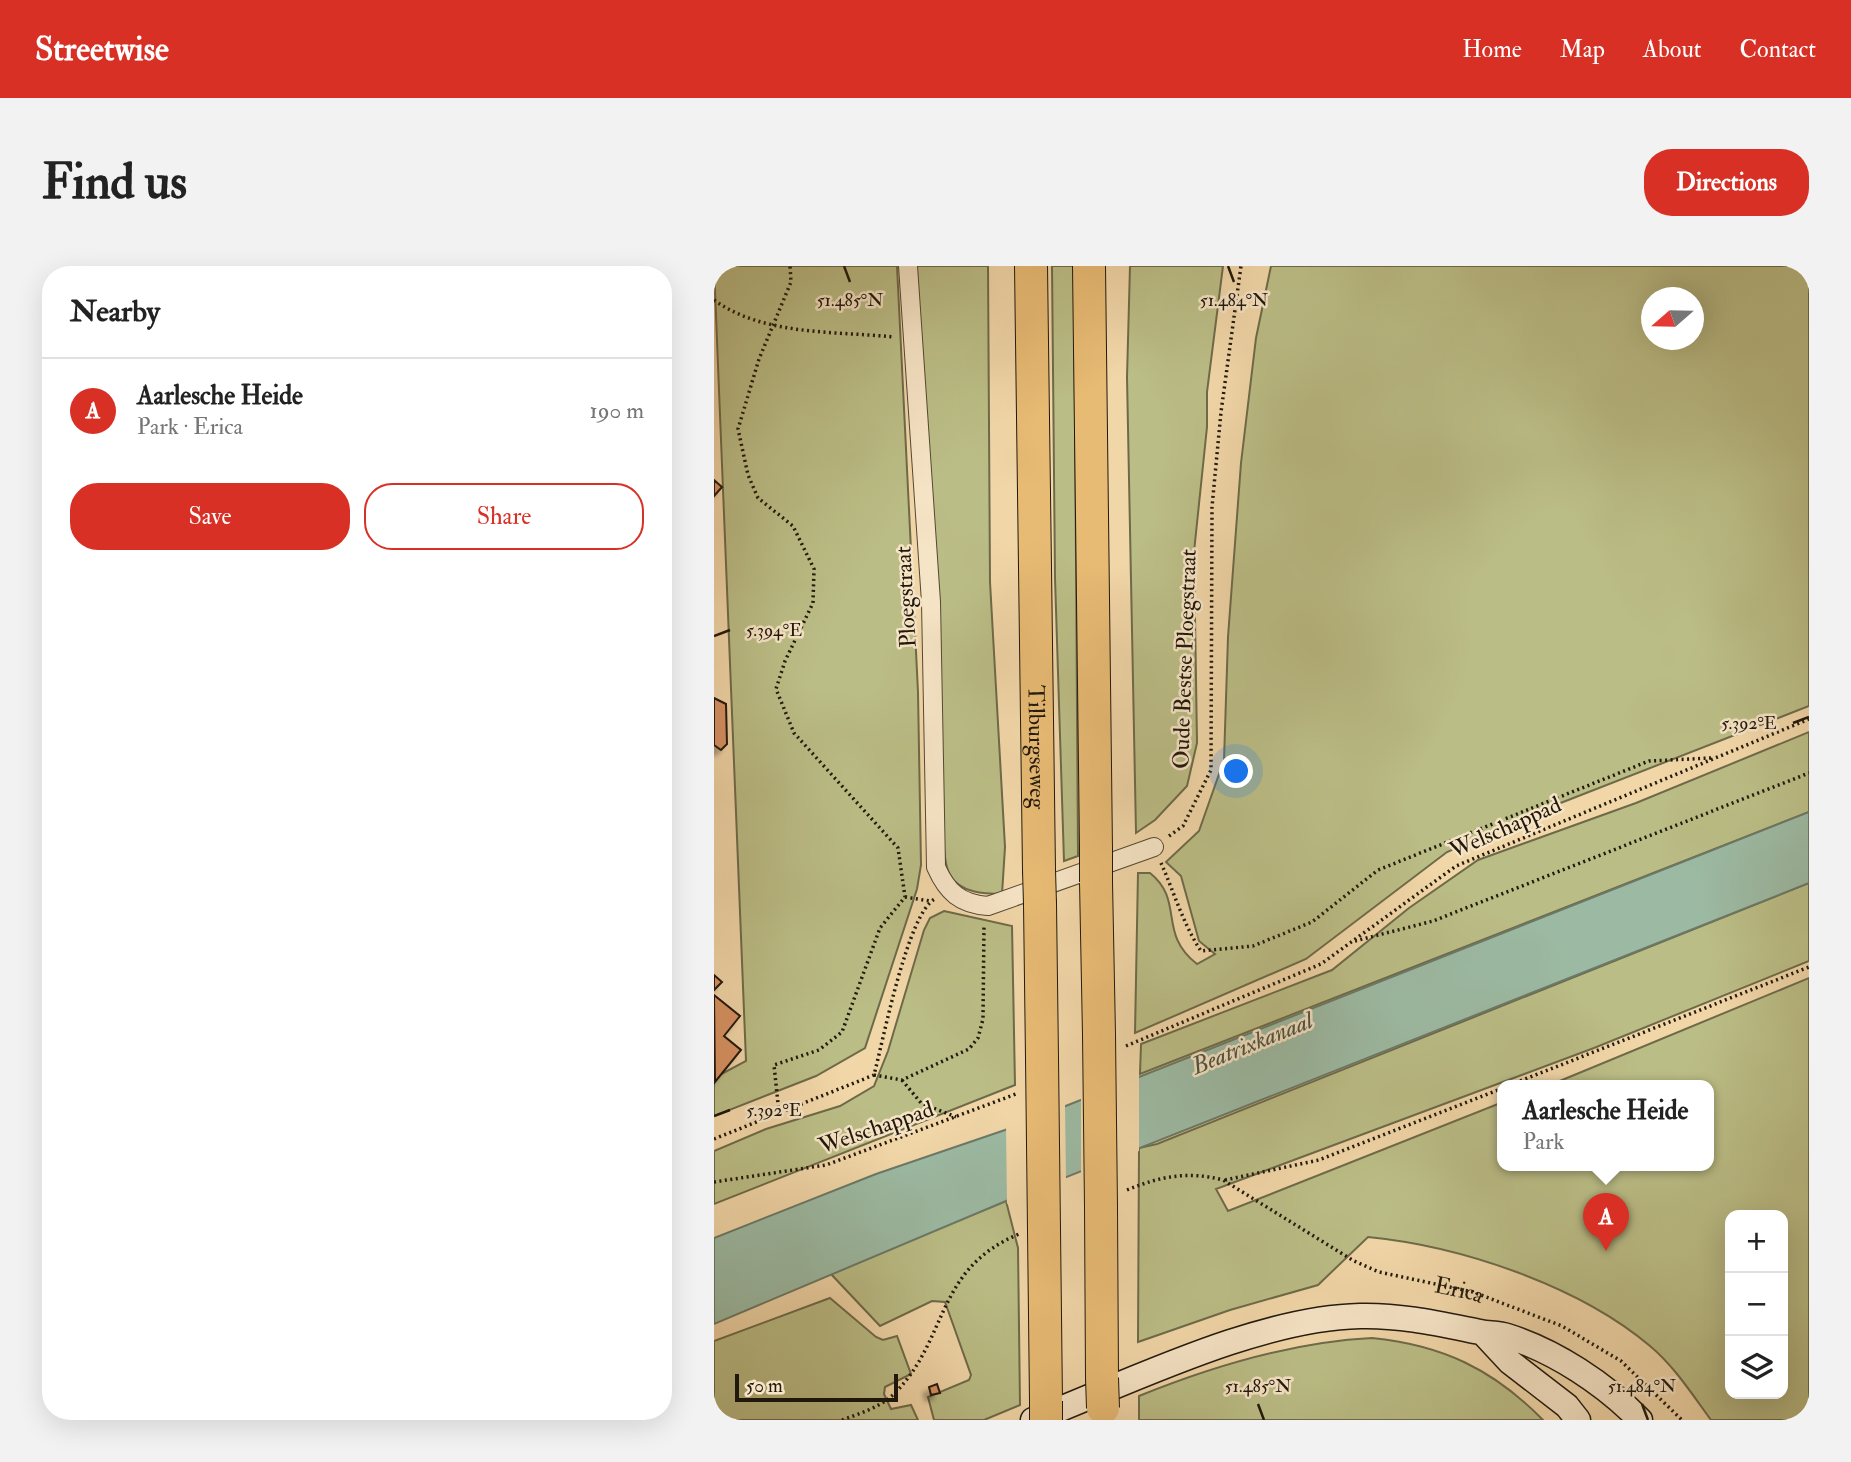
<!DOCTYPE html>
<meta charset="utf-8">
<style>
body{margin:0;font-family:"IM FELL Double Pica",serif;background:#f2f2f2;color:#222}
.controls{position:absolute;right:21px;bottom:21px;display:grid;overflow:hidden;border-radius:14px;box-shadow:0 7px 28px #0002}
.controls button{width:63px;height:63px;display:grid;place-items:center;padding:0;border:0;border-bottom:2px solid #e0e0e0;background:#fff;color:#222;font:35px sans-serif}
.compass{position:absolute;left:927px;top:21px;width:63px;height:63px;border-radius:50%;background:#fff;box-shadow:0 7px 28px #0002;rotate:250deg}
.scale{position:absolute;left:21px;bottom:18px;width:163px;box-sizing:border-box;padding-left:7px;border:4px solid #21180c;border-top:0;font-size:19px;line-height:24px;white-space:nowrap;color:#21180c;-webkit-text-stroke:5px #f6e4c6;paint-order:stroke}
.you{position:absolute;left:523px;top:506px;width:24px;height:24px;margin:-18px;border:5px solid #fff;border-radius:50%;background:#1a73e8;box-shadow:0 0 0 10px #1a73e833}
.badge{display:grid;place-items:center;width:46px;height:46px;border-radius:50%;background:#d93025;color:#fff;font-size:23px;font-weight:700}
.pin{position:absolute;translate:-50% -58px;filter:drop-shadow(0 2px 4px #0008)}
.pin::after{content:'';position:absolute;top:37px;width:24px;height:21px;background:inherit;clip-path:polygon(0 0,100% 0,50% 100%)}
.popup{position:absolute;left:783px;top:814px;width:217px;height:91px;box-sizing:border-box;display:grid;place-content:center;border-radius:14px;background:#fff;filter:drop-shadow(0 2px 5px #0005);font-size:23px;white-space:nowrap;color:#767676}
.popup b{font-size:26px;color:#222}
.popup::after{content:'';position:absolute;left:50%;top:100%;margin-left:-14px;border:14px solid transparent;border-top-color:#fff}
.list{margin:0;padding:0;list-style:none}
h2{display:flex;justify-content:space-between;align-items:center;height:91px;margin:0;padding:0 28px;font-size:30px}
h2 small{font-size:23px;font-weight:400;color:#767676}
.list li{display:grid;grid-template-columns:46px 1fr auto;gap:21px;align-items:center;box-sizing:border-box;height:105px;padding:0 28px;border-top:2px solid #e0e0e0}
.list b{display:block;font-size:26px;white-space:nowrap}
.list p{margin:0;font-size:23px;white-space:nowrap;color:#767676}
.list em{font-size:23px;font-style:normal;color:#767676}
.actions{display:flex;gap:14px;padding:21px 28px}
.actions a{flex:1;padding:16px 0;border:2px solid #d93025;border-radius:28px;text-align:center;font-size:24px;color:#d93025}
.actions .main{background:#d93025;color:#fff}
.icon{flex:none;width:38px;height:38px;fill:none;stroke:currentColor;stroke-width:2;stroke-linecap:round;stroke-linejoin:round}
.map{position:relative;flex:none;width:1095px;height:1154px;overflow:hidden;border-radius:28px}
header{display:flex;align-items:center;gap:42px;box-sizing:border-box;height:98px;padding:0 35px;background:#d93025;color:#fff}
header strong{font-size:33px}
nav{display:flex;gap:38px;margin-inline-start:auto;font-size:24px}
.intro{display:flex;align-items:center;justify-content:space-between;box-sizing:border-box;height:168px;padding:0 42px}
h1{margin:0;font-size:49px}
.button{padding:18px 32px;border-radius:28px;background:#d93025;color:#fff;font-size:24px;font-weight:700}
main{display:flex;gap:42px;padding:0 42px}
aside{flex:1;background:#fff;border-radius:28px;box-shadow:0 7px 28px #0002}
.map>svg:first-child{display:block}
.green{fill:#bbbd86;stroke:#6e6a49;stroke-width:2;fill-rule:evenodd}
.water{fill:#9cbaa3;stroke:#6b7967;stroke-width:2}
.pier{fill:#f1d6a8}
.building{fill:#d79263;stroke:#21180c;stroke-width:2;filter:url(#shadow)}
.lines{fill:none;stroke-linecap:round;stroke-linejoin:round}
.minor-casing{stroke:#554833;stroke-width:20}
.secondary-casing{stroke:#21180c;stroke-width:27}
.motorway-casing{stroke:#21180c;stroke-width:34}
.path{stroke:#21180c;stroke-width:3.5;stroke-dasharray:2 3.5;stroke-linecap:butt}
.minor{stroke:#f6e4c6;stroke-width:18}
.secondary{stroke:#f6e4c6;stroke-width:24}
.motorway{stroke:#e8bb74;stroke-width:32}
.motorway-bridge-casing{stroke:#21180c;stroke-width:34;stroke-linecap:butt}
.motorway-bridge{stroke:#e8bb74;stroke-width:32}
.ticks{fill:none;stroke:#21180c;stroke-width:2.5}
.labels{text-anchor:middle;stroke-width:5;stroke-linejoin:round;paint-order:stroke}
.street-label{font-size:23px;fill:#21180c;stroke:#f6e4c6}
.water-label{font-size:24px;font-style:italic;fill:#4c5141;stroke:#f6e4c6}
.ticks-label{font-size:18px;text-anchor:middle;fill:#21180c;stroke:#f6e4c6;stroke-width:5;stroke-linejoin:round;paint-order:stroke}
</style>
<header>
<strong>Streetwise</strong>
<nav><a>Home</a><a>Map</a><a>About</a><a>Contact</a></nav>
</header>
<div class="intro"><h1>Find us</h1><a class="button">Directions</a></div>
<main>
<aside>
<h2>Nearby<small></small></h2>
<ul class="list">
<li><span class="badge">A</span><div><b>Aarlesche Heide</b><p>Park · Erica</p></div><em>190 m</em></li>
</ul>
<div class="actions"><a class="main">Save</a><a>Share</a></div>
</aside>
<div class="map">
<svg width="1095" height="1154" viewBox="0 0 1095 1154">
<defs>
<filter id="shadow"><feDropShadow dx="-6" dy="6" stdDeviation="2" flood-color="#0004"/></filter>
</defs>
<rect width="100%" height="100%" fill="#f1d6a8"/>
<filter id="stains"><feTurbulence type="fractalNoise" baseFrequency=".00286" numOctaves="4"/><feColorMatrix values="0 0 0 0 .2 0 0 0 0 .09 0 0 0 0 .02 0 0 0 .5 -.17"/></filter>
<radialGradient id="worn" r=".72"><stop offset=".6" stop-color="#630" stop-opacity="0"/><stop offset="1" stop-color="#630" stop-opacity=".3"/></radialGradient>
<!-- green -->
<path class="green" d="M0 0H183L204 426 207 599 203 623 151 782 102 810 0 850V812L32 795Z
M200 0H274L276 316 291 581 288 628C271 628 246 627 236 609 225 591 230 513 228 488 221 325 209 163 200 0Z
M338 0H360L364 590 350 595 341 312Z
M416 0H509L493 126V161L480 286 483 477 473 520 441 554 422 567 413 111Z
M557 0H1095V440L844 538 733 586 592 693 421 767 424 607H436C471 635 443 667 483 698L501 688 485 675 467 610 452 596 485 565 510 494 514 371 527 197 542 72ZM938 32H980V74H938Z
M1095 466V546L426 808 427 778 618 704 695 642 764 594 922 537Z
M1095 617V695L880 782 502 923 514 945 789 836V899H995V819H836L1095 712V1154H997C978 1128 960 1100 936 1080 864 1019 746 980 654 971L604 1019 516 1044 424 1076 425 882 443 878ZM1016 949H1069V1128H1016Z
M230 645 298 660 301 819 0 938V885L52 863 126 840 160 820 174 785 210 664 216 652Z
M292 935 304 982 306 1139 270 1154H220L214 1131 255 1114 257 1109 231 1036 218 1035 166 1060 116 1007Z
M116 1032 162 1071 169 1074 183 1070 197 1108 171 1121 170 1128 177 1143 197 1139 204 1154H18L0 1149V1075Z
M658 1072C728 1079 779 1103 829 1154H425V1130C499 1100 578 1076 658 1072Z"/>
<!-- water -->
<path class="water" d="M1095 546V617L292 935 0 1058V972L162 908 291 864Z"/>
<!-- pier -->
<path class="pier" d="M425 808V885L367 908V831Z
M351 837 352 914 293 938 292 860Z"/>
<!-- building -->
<path class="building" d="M0 214 8 221 0 230Z
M0 432 12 438 13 478 7 484 0 479Z
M0 709 8 716 0 724Z
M0 729 26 750 10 770 27 784 1 816Z
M223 1118 226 1127 217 1129 215 1121Z"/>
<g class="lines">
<defs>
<path id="minor" d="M194 0 217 336 222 601C233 626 246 638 274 640L440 581"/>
<path id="secondary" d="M769 1067 796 1096 853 1140 864 1154
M319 1154C414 1117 544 1052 646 1050 688 1049 726 1058 766 1066 775 1068 784 1067 793 1070 841 1085 891 1118 926 1154"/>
<g id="motorway">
<path id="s2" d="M317 0 325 604"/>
<path d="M375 0 382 583"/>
<path d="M382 616 385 769"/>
<path d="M326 638 328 792"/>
<path d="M387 941 388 1112"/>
<path d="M330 964 332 1135"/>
</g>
</defs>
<!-- minor casing -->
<use href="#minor" class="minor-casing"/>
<!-- secondary casing -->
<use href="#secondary" class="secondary-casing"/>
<!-- motorway casing -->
<use href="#motorway" class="motorway-casing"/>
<!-- path -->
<g class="path">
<path d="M0 34C50 70 121 65 180 71"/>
<path d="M455 570 469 560 497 504 498 241 507 146 527 0"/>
<path d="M447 597C460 626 469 658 487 685L539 680 598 656 664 604 935 495 997 492"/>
<path d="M191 631 216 635"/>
<path d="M641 675 719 655 1095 507"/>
<path d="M412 780 607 698 742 600 1095 453"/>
<path d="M160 809 188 814 255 783 264 772 269 753 270 659"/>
<path d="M188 814 207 837 242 851"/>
<path d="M796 819 1095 701"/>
<path d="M65 847 60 799 105 784 128 766 166 662 191 631 184 582 80 467 62 423 71 395 99 337 100 303 79 260 44 232 34 209 24 163 45 93 77 16 76 0"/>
<path d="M0 873 160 809C169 775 194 646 221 633"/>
<path d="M511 914 605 894 789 822"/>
<path d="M0 916 112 899 302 828"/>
<path id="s1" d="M413 924C447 910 474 905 509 914L640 995 665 1006 759 1026 848 1060 907 1095 968 1154"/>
<path d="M128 1154C147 1147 167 1141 181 1127 235 1072 221 1003 305 968"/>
</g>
<!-- minor -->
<use href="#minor" class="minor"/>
<!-- secondary -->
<use href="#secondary" class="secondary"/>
<!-- motorway -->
<use href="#motorway" class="motorway"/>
<defs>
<path id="motorway-bridge" d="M382 583V616
M325 604 326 638
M385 769 387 941
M328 792 330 964
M388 1112 389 1142
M332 1135V1154"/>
</defs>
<!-- motorway-bridge casing -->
<use href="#motorway-bridge" class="motorway-bridge-casing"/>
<!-- motorway-bridge -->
<use href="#motorway-bridge" class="motorway-bridge"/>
</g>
<!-- ticks -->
<path class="ticks" d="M130 0 136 16M514 0 520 16M0 370 16 364M1079 457 1095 451M0 850 16 844M544 1138 550 1154M928 1138 934 1154"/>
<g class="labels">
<!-- street labels -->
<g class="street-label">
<text transform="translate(191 331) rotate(-93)" y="8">Ploegstraat</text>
<text transform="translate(470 393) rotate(-88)" y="8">Oude Bestse Ploegstraat</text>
<text dy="8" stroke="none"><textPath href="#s2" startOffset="481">Tilburgseweg</textPath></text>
<text transform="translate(791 561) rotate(-24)" y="8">Welschappad</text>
<text transform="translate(162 861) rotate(-19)" y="8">Welschappad</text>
<text dy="8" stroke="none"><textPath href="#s1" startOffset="362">Erica</textPath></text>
</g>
<!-- water labels -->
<g class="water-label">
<text transform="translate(538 777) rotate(-22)" y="8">Beatrixkanaal</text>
</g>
</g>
<g class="ticks-label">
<text x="136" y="40">51.485°N</text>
<text x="520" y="40">51.484°N</text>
<text x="60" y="370">5.394°E</text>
<text x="1035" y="463">5.392°E</text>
<text x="60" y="850">5.392°E</text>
<text x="544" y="1126">51.485°N</text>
<text x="928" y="1126">51.484°N</text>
</g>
<rect width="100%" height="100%" filter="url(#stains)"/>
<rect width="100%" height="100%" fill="url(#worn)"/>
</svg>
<div class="controls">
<button>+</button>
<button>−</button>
<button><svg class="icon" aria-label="layers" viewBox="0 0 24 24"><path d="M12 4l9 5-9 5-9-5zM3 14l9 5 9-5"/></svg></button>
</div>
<svg class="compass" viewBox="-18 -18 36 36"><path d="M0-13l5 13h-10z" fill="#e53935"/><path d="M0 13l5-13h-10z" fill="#767676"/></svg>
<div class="scale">50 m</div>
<div class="you"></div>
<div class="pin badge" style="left:892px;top:985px">A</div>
<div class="popup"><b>Aarlesche Heide</b>Park</div>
</div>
</main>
